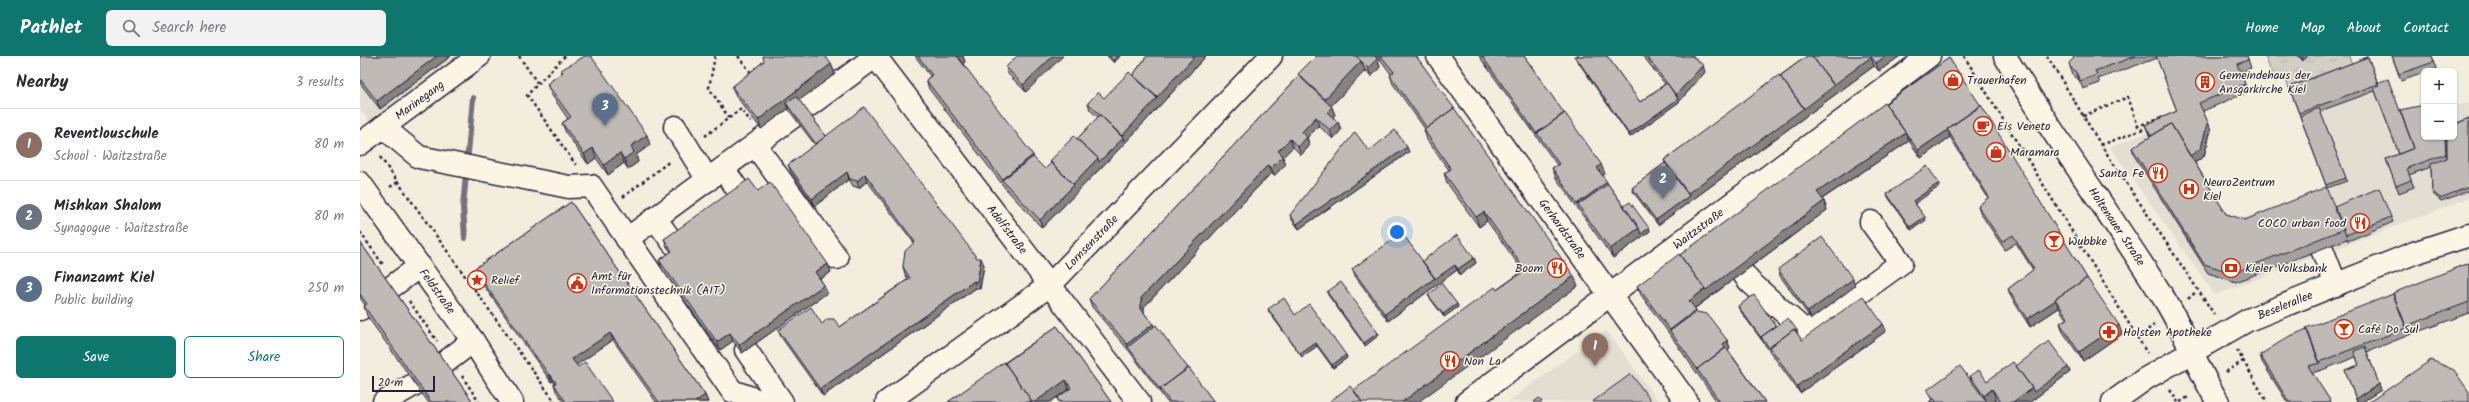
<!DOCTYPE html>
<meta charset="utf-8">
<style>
body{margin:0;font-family:Kalam,sans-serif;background:#f2f2f3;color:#2b2b33}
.controls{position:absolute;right:12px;top:12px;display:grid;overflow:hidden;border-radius:6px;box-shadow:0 1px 3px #0004}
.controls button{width:36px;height:36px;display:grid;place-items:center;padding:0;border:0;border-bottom:1px solid #e1e1e2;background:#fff;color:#2b2b33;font:20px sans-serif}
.scale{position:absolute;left:12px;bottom:10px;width:63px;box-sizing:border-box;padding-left:4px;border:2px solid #22223b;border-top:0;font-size:11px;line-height:14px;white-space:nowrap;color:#22223b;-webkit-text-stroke:3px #fcf5e5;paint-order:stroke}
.you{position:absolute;left:1037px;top:176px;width:14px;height:14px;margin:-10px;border:3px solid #fff;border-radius:50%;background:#1a73e8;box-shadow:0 0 0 6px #1a73e833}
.badge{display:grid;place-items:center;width:26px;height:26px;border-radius:50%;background:#0f766e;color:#fff;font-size:13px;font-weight:700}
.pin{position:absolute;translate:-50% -33px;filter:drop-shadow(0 1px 2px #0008)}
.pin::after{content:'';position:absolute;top:21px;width:14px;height:12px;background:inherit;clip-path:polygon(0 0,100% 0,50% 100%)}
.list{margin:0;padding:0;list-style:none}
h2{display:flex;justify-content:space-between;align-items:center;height:52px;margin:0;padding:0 16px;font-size:17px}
h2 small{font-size:13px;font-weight:400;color:#7c7c81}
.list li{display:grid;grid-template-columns:26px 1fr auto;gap:12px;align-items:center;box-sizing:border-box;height:72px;padding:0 16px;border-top:1px solid #e1e1e2}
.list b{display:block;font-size:15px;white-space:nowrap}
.list p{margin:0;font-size:13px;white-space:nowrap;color:#7c7c81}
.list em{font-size:13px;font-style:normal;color:#7c7c81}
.actions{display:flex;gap:8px;padding:12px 16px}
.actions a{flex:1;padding:9px 0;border:1px solid #0f766e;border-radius:6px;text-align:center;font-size:14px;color:#0f766e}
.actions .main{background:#0f766e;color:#fff}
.icon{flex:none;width:22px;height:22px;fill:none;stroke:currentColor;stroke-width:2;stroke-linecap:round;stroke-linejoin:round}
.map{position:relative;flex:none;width:2109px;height:346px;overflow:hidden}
header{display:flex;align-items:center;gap:24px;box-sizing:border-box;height:56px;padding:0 20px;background:#0f766e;color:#fff}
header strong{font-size:19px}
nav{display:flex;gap:22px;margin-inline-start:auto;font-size:14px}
.search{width:280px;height:36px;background:#f2f2f3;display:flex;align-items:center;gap:10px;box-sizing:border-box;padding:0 14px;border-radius:6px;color:#7c7c81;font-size:15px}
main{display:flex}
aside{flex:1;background:#fff}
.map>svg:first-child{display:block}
.built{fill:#e3ded2}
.grass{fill:url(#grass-tufts);stroke:#7b7880}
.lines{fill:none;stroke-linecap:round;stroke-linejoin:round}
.stream{stroke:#75727b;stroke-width:6}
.minor-casing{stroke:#22223b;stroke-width:25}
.major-casing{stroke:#22223b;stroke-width:25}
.path{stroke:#22223b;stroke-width:2.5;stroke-dasharray:3 3;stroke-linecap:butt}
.minor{stroke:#fcf5e5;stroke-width:22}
.major{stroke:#fcf5e5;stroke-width:22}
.wall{fill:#a4a09d;stroke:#22223b}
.shaded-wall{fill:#86827f;stroke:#22223b}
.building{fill:#bfbab6;stroke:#22223b}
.labels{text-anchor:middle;stroke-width:3;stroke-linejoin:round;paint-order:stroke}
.poi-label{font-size:12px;fill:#22223b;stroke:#fcf5e5;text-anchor:start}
.street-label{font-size:12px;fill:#22223b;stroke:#fcf5e5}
</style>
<header>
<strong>Pathlet</strong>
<div class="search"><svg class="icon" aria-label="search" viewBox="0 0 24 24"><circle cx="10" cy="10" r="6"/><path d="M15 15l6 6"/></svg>Search here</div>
<nav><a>Home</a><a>Map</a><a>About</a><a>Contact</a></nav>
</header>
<main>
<aside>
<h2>Nearby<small>3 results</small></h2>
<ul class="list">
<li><span class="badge" style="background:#8d6e63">1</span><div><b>Reventlouschule</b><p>School · Waitzstraße</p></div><em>80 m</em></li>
<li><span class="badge" style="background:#6b7280">2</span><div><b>Mishkan Shalom</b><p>Synagogue · Waitzstraße</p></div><em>80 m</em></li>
<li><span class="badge" style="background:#5c6f8a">3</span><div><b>Finanzamt Kiel</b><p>Public building</p></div><em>250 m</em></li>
</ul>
<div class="actions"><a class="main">Save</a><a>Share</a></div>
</aside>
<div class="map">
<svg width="2109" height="346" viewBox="0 0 2109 346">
<defs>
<pattern id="grass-tufts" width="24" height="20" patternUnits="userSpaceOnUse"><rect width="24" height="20" fill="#d4cfc6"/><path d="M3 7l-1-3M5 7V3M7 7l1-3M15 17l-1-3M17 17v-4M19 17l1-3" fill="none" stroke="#b6b1ab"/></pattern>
</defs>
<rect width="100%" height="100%" fill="#f3edde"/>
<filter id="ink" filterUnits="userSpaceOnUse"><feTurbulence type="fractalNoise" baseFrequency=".025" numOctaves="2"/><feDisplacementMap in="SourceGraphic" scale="8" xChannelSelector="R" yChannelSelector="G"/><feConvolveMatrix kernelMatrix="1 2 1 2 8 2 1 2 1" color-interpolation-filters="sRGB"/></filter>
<g filter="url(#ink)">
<!-- built -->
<path class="built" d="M0 0H103L12 69 0 53Z
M2010 7 2018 29 2029 26 2042 61 2064 81H2094V50L2109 47V142L1855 239 1750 91 1842 55 1851 74 1844 100 1833 108 1869 167 1967 132 1931 36Z
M1246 274 1299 346H1148Z"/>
<!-- grass -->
<path class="grass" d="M1905 0H1989L1994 13 1931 36 1925 22 1915 26Z"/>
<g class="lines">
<!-- stream -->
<path class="stream" d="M105 182 103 151 113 42"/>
<defs>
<g id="minor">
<path id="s1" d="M515 0 779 346"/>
<path id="s2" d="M1078 0 1327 346"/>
<path d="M444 53 516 0"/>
<path d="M23 71 59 101 209 131 231 130 372 335 403 346"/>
<path d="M315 71 348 124"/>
<path id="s3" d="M0 88 119 0"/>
<path d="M395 89 477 202"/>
<path d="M363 113 381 138"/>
<path id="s4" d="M0 127 113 285 152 346"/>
<path d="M295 162 313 187"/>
<path d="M267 183 434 60"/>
<path d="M1962 193 1976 229"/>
<path d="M1383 217 1389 225 1446 276 1541 207 1511 166"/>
<path d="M30 232 60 210"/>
<path d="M0 253 5 250"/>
<path d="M386 294 422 346"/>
<path d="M83 308 113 285"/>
<path d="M24 346 55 328"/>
<path id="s5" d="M527 346 690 229 911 0"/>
<path id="s6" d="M1107 346 1569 0"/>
<path id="s7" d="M1753 346 1785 323 1888 264 2054 197 2109 179"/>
</g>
<g id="major">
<path id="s8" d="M1645 0C1695 83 1752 160 1803 241 1825 275 1837 313 1858 346"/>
</g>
</defs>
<!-- minor casing -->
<use href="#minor" class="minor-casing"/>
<!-- major casing -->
<use href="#major" class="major-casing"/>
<!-- path -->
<path class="path" d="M159 0 178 28
M205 0 167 39 216 109
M355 0 349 32 369 62
M378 0 392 18
M1604 0 1787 297
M1687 0 1741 89 1854 258
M1723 60 1768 41 1778 70 1804 60 1805 63
M345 80 381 53 391 66
M1741 89 1789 71
M20 101 195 346
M30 131 38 126
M263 141 310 105
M0 176 24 210
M1828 243 1837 235
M49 245 77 285
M1778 281 1794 269
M1877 294 1907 346
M1866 316 1883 305
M102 320 119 346
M1810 334 1818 346
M1820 346 1830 340"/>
<!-- minor -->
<use href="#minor" class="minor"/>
<!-- major -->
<use href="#major" class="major"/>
</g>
<!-- wall -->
<path class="wall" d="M0 0H91L20 53 0 27Z
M555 0H603L605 6 602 8 673 101 685 113 691 107 690 105 717 83 738 61 730 54 728 47 744 42 774 20 773 19 787 0H846L765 87 682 172 645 132 569 33 566 24 570 20Z
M657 0 666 36 648 18 646 11Z
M747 0H760L754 7Z
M956 0H1056L1218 230 994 336 1163 215 1127 165 1119 171 1087 127 1084 117 1089 114 1067 84 1064 74 1065 73 1033 28 1030 19 1031 18 1020 3 1018 5 1020 11 1011 21 1005 14 971 50 975 59 973 61 978 66 981 74 973 83 959 70 947 82 950 89 941 99 933 91 923 101 926 108 914 120 911 117 784 251V257L793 268 794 271 828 312 854 346H807L770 296 732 251 729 243 939 20 938 18Z
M1119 0H1164L1245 118 1242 120 1264 150 1289 172 1290 175 1253 202 1196 122 1192 112 1197 109Z
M1214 0H1247L1280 46 1305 28 1283 0H1332L1345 16 1319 46 1270 81Z
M1447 0H1540L1519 15 1514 10 1298 169 1274 137 1272 132 1305 107 1304 104Z
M1713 0H1887L1891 12 1880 16 1888 36 1843 55 1851 74 1844 100 1835 107 1866 158 1885 164 1974 151 2031 161 2033 166 1988 185 1987 182V183L1876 226 1848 217 1775 101 1772 92 1790 81 1785 69 1817 55 1797 2 1738 23 1740 27 1723 33 1719 24 1713 19 1710 11 1714 3Z
M1938 0H1948L1943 5Z
M2032 0H2072L2077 13 2070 15H2064V17L2041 25Z
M2008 1 2019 30 2053 91 2064 81 2109 62V135L2081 145 2073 138 2072 135 2071 111 2049 119 2054 131 2039 137 2026 103 2039 98 2015 35 1960 55 1987 125 1967 132 1929 31Z
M1589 2 1762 278 1723 305 1703 276 1700 267 1706 263 1699 252 1670 271 1651 241 1648 233 1673 214 1656 187 1645 194 1621 158 1618 150 1628 142 1590 81 1561 102 1549 85 1462 143 1464 145 1467 154 1334 253 1336 256 1367 284 1370 292 1368 294 1405 346H1357L1313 283 1281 239 1277 230 1320 199Z
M404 5 471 8 475 18 439 44 466 80 617 202 624 209 620 233 616 232 463 340 421 281 418 274 462 268 480 271 548 223 545 218 543 211 554 187 507 125 499 132 493 130 489 123 455 150 431 116 428 109 455 89 428 53 401 73 376 40 372 31Z
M201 14 290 89 276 99 278 106 268 113 264 107 248 119 236 102 228 108 206 77 202 67 208 63 191 38 187 28 202 17Z
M1009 95 1049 96 939 173 932 164 930 159Z
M1580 130 1555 147 1566 164 1551 174 1528 141 1527 138Z
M398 135 471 216 460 223 464 229 467 237 382 297 373 285 360 294 302 213 299 204 311 196 307 191 304 183Z
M211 146 345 339 348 346H296L253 284 216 309 253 346H204L196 335 194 328H195L193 325 191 326 117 220 114 213Z
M0 186 113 346H68L7 260 4 250 5 249 0 242Z
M1114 202 1116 207 1100 219 1097 214 1028 265 995 220 992 213 1062 205Z
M2109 207V257L2049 279 2007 296 2021 334 2002 346H1997L1985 314 1999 309 1996 301 1962 314 1952 317 1971 346H1927L1902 306 1900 299 2033 238Z
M1418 213 1495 230 1451 263 1420 220Z
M967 236 1018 277 1019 279 1005 290 968 239Z
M1068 239 1097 248 1098 251 1084 261 1069 241Z
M1378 250 1416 270 1437 274 1438 279 1442 284 1523 268 1526 275 1440 337 1379 253Z
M908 253 935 259 986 299 987 302 973 312 957 290 942 301 909 256Z
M697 270 751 346H699L697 342 709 334V333L690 346H588Z
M1656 310 1708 311 1710 316 1670 346H1638L1636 343 1572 344 1569 339 1567 334 1611 324 1610 320 1627 325Z"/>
<!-- shaded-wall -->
<path class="shaded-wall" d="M77 0H91L20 53 17 45Z
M597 0H603L605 6 600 9Z
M693 0H703L666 36 663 29Z
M757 0H760L754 7 753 4Z
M835 0H846L765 87 762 80 797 42V41Z
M1014 0H1019L1020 3 1018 5 1020 11 1011 21 1008 12Z
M1526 0H1540L1519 15 1516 7Z
M1944 0H1948L1943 5 1942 2Z
M1511 1 1514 10 1298 169 1296 164 1329 140 1328 137Z
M1001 5 1005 15 968 53 965 43Z
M471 8 475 18 429 52 426 47 428 53 401 73 398 64Z
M1343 9 1345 16 1319 46 1270 81 1269 78 1318 43 1316 39Z
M972 51 975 59 970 64 967 56Z
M956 61 959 70 947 82 950 89 941 99 938 91 942 76Z
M978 66 981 74 973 83 970 74Z
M1848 66 1851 74 1844 100 1833 108 1830 100Z
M1588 74 1590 81 1561 102 1558 94Z
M1546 77 1549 85 1460 144 1457 136Z
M287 79 290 89 276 99 278 106 268 113 264 103 271 90Z
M2085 81H2088V105L2086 98Z
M763 82 765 87 682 172 680 164 714 129 713 128 738 102Z
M930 83 933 91 923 101 926 108 914 120 911 112 918 95Z
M1047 91 1049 96 939 173 937 168Z
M233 92 236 102 228 108 224 98Z
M260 97 264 107 248 119 244 109Z
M673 99 676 109 642 124V123Z
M1241 108 1245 118 1240 121 1237 112Z
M908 109 911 117 784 251V261L781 253V242Z
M487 116 489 123 455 150 452 143Z
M505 118 507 125 499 132 497 125Z
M1247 126 1250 136 1218 149 1217 148Z
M1579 127 1580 130 1554 148 1553 145Z
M1464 145 1467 154 1332 254 1329 245Z
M1124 156 1127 165 1119 171 1116 161Z
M1565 161 1566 164 1551 174 1550 171Z
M1279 172H1289L1290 175 1253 202 1250 193Z
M621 202 624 209 620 233 617 226Z
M1114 202 1116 207 1100 219 1098 213Z
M468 208 471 216 458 224 455 216Z
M1095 209 1097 214 1028 265 1025 258 1075 222Z
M1214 220 1218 230 1058 346H1042Z
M1493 223 1495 230 1451 263 1448 256Z
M614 225 616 232 463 340 460 333Z
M464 229 467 237 382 297 379 289Z
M1696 244 1699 252 1670 271 1667 263Z
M1097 248 1098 251 1084 261 1083 258Z
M1336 254 1339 264 1310 275V274Z
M793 268 796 276 768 291 767 288Z
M1523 268 1526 275 1440 337 1437 330Z
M1759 269 1762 278 1723 305 1719 296Z
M250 277 253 284 215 310 212 303Z
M370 277 373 285 360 294 357 286Z
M1018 277 1019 279 1005 290 1004 287Z
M1367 284 1370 292 1367 295 1363 288Z
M956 287 957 290 942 301 940 298Z
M986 299 987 302 973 312 972 309Z
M1708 311 1710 316 1670 346H1653L1672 332Z
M190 318 193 325 191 326 189 319Z
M706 324 709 333 690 346H675Z
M2019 328 2021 334 2002 346H1997L1996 343Z
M1632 333 1636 343 1631 346H1626L1624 340Z
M345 339 348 346H335Z"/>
<!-- building -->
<path class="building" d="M0 0H77L17 45 0 23Z
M225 0H231L287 79 271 90 274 96 264 103 260 97 244 109 233 92 224 98 202 67 211 61 187 28 203 16 201 14Z
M403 0H465L471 8 398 64 372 31 404 5Z
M558 0H597L673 99 642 123 566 24 572 19Z
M657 0H693L663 29 646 11Z
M749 0H757L753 4Z
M787 0H835L797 41 773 19Z
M956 0H996L1001 5 965 43 938 18Z
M996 0H1015L1017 3 1008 12Z
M1021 0H1056L1094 52 1067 72 1030 19 1034 16Z
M1122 0H1164L1204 57 1177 77V78Z
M1215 0H1247L1280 46 1307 27 1318 43 1269 78Z
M1286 0H1332L1343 9 1316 39Z
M1447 0H1452L1474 30 1444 53 1420 20Z
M1452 0H1526L1516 7 1511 1 1474 29Z
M1713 0H1776L1735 15 1737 19 1720 25 1716 16 1710 11 1709 7 1714 2Z
M1796 0H1887L1888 4 1877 8 1885 28 1839 47 1848 66 1841 92 1830 100 1811 68 1791 80 1785 69 1817 55Z
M1940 0H1944L1942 2Z
M2032 0H2072L2074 6 2039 18Z
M2008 1 2018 28 1939 57 1929 31Z
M1589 2 1621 50 1587 73 1588 74 1558 94 1525 48Z
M769 16 797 42 762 80 728 47 738 36 744 42Z
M1419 19 1444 52 1328 137 1304 104Z
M939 20 972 51 967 56 978 66 970 74 956 61 942 76 947 81 938 91 930 83 918 95 923 100 911 112 908 109 781 242V253L793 268 767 288 729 243Z
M2028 23 2054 92 2039 98 2014 32 2019 30 2017 27Z
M436 40 466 80 456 88 426 47Z
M1525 47 1546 77 1457 136 1464 145 1346 234 1320 199Z
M1621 49 1727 222 1695 243 1696 244 1667 263 1648 233 1674 213 1653 179 1642 186 1618 150 1629 141 1587 73Z
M2064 49V81H2085L2086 98 2047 112 2051 124 2036 130 2026 103 2054 92 2040 54Z
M504 51 617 202H621L617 226 614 225 460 333 418 274 451 251 462 268 467 263H474L480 271 550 222 543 211 545 195 555 186 505 118 497 125 490 123 487 116 452 143 428 109Z
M1094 52 1214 220 1042 346H1002L994 334 1135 231 1137 234 1165 214 1124 156 1116 161 1084 117 1091 113 1064 74Z
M1959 52 1986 122 1966 129 1940 60Z
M1205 57 1241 108 1237 112 1247 126 1217 148 1192 112 1199 108 1177 77Z
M740 59 763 82 739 106 738 102 717 83Z
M2109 62V131L2080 142 2072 135 2071 108 2087 102V81H2094V69Z
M1811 68 1866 158 1885 164 1966 131 1984 173 1873 217 1844 208 1772 92Z
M1035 74 1047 91 937 168 930 159 995 76 1009 95Z
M714 80 738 102 713 128 690 105Z
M673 101 685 113 691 107 714 129 680 164 642 124Z
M1305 107 1329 140 1296 164 1272 132Z
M1567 110 1579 127 1553 145 1565 161 1550 171 1527 138Z
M389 123 398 135 410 126 468 208 455 216 464 229 379 289 370 277 357 286 299 204 312 195 304 183Z
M1248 128 1279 172 1250 193 1218 149Z
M2019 132 2031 161 1986 179 1974 151Z
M211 146 345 339 335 346H299L250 277 212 303 218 311 225 306 253 346H206L194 328 196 327 190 318 189 319 114 213Z
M1270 146 1289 172 1281 178 1279 172 1264 150Z
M1042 177 1075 222 1025 258 992 213Z
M1097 179 1114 202 1098 213 1095 209 1075 223 1062 205Z
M1462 181 1493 223 1448 256 1418 213Z
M0 186 113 346H71L4 250 7 248 0 238Z
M1319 198 1345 233 1329 245 1336 254 1310 274 1277 230Z
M2109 207V246L2046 270 2033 237Z
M1727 222 1759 269 1719 296 1700 267 1708 262 1695 243Z
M981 226 1018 277 1004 287 967 236Z
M1082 228 1097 248 1083 258 1068 239Z
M2033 238 2046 272 1959 306 1946 272Z
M1394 239 1416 270 1401 281 1402 283 1378 250Z
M1503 240 1523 268 1437 330 1410 291 1434 273 1442 284Z
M924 242 935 259 949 248 986 299 972 309 956 287 940 298 908 253Z
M1336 256 1347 258 1367 284 1363 288 1365 292 1337 313 1338 314 1310 275Z
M1428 262 1437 274 1435 275 1434 273 1410 291V293L1401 281Z
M796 269 828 312 800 333 801 335 768 291Z
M697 270 751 346H700L697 342 711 332 706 324 675 346H672L671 344 645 307Z
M1947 273 1960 307 1948 310 1971 346H1929L1900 299 1928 281Z
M1689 285 1708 311 1674 336 1672 332 1656 310Z
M2005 291 2019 328 1996 343 1985 314 1999 309 1994 295Z
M1366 292 1405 346H1360L1337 313Z
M2071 304 2094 314 2109 336V346H2009Z
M644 306 671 344 669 346H588Z
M1653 306 1672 332 1653 346H1641L1632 333 1624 340 1610 320 1619 314 1627 325Z
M1600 310 1627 346H1577L1574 343H1573L1567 334Z
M829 312 854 346H810L800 333Z
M1271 318 1292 346H1232Z
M990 330 1002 346H969Z
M1179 342 1182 346H1174Z
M1574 343 1577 346H1569Z"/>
</g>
<!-- icons -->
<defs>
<symbol id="shop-ring" viewBox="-11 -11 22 22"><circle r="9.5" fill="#fcf5e5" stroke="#c8321e" stroke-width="1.5"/><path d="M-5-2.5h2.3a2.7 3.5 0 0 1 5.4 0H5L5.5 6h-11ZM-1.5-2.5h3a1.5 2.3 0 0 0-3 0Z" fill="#c8321e"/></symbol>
<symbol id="building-ring" viewBox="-11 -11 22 22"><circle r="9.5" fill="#fcf5e5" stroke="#c8321e" stroke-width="1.5"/><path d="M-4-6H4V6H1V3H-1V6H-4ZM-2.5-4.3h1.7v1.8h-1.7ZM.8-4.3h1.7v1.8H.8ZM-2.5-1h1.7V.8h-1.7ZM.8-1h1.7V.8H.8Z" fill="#c8321e"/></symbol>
<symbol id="cafe-ring" viewBox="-11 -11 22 22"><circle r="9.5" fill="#fcf5e5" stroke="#c8321e" stroke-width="1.5"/><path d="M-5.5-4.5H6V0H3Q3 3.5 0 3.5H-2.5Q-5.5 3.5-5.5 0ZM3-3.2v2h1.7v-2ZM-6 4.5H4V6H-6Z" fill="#c8321e"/></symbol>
<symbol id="restaurant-ring" viewBox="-11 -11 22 22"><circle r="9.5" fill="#fcf5e5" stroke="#c8321e" stroke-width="1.5"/><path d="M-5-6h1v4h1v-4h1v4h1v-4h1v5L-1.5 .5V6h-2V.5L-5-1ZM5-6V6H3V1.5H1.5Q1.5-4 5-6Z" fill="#c8321e"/></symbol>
<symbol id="hospital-ring" viewBox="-11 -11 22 22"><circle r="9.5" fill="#fcf5e5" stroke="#c8321e" stroke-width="1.5"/><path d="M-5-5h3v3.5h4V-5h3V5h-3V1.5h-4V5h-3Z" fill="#c8321e"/></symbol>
<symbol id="bar-ring" viewBox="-11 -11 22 22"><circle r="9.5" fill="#fcf5e5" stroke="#c8321e" stroke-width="1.5"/><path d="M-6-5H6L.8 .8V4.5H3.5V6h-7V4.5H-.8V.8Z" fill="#c8321e"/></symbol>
<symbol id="bank-ring" viewBox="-11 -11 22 22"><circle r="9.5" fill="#fcf5e5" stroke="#c8321e" stroke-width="1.5"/><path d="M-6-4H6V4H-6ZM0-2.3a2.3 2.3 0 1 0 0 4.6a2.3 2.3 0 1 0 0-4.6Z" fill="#c8321e"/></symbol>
<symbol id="sight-ring" viewBox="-11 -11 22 22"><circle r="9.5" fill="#fcf5e5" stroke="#c8321e" stroke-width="1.5"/><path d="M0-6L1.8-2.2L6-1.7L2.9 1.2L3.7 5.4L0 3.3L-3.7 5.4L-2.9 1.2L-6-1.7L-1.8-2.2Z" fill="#c8321e"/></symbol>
<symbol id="civic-ring" viewBox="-11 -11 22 22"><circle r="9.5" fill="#fcf5e5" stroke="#c8321e" stroke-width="1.5"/><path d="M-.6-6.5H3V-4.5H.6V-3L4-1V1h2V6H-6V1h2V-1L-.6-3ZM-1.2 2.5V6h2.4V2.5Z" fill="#c8321e"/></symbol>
<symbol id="pharmacy-ring" viewBox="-11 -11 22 22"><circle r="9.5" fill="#fcf5e5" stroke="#c8321e" stroke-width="1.5"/><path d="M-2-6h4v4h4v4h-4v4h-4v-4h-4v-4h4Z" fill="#c8321e"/></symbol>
</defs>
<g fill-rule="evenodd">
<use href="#shop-ring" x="1582" y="13" width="22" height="22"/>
<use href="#building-ring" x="1834" y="15" width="22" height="22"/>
<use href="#cafe-ring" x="1612" y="59" width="22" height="22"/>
<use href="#shop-ring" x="1625" y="85" width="22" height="22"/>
<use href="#restaurant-ring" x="1787" y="106" width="22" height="22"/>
<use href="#hospital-ring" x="1818" y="122" width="22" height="22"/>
<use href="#restaurant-ring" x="1989" y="156" width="22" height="22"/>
<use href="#bar-ring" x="1683" y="174" width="22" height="22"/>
<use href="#restaurant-ring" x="1186" y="201" width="22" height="22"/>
<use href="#bank-ring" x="1860" y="201" width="22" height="22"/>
<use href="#sight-ring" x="106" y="213" width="22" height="22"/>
<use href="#civic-ring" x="206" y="216" width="22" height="22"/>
<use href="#bar-ring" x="1973" y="262" width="22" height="22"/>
<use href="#pharmacy-ring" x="1738" y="265" width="22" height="22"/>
<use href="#restaurant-ring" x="1079" y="294" width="22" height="22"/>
</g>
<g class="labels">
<!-- poi labels -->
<g class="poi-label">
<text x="1859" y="23">Gemeindehaus der<tspan x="1859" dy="14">Ansgarkirche Kiel</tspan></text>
<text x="1607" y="28">Trauerhafen</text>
<text x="1637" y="74">Eis Veneto</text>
<text x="1650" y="100">Maramara</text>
<text x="1784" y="121" text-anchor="end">Santa Fe</text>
<text x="1843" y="130">NeuroZentrum<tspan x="1843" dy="14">Kiel</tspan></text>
<text x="1986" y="171" text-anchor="end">COCO urban food</text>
<text x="1708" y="189">Wubbke</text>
<text x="1183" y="216" text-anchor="end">Boom</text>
<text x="1885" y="216">Kieler Volksbank</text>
<text x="231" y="224">Amt für<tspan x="231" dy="14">Informationstechnik (AIT)</tspan></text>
<text x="131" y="228">Relief</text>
<text x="1998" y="277">Café Do Sul</text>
<text x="1763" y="280">Holsten Apotheke</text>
<text x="1104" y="309">Non La</text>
</g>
<!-- street labels -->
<g class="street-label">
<text dy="4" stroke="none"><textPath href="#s3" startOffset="74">Marinegang</textPath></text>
<text dy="4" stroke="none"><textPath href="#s8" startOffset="204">Holtenauer Straße</textPath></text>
<text dy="4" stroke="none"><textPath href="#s6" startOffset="289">Waitzstraße</textPath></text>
<text dy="4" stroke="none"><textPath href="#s1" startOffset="218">Adolfstraße</textPath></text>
<text dy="4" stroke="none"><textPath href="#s2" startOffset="213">Gerhardstraße</textPath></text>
<text dy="4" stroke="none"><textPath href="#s5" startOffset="260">Lornsenstraße</textPath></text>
<text dy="4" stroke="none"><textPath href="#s4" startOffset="133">Feldstraße</textPath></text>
<text dy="4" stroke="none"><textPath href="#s7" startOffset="198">Beselerallee</textPath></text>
</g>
</g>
</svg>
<div class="controls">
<button>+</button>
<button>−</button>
</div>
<div class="scale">20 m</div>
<div class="you"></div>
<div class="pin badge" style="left:1235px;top:310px;background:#8d6e63">1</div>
<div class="pin badge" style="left:1303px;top:143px;background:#6b7280">2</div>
<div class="pin badge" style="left:245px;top:70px;background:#5c6f8a">3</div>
</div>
</main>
